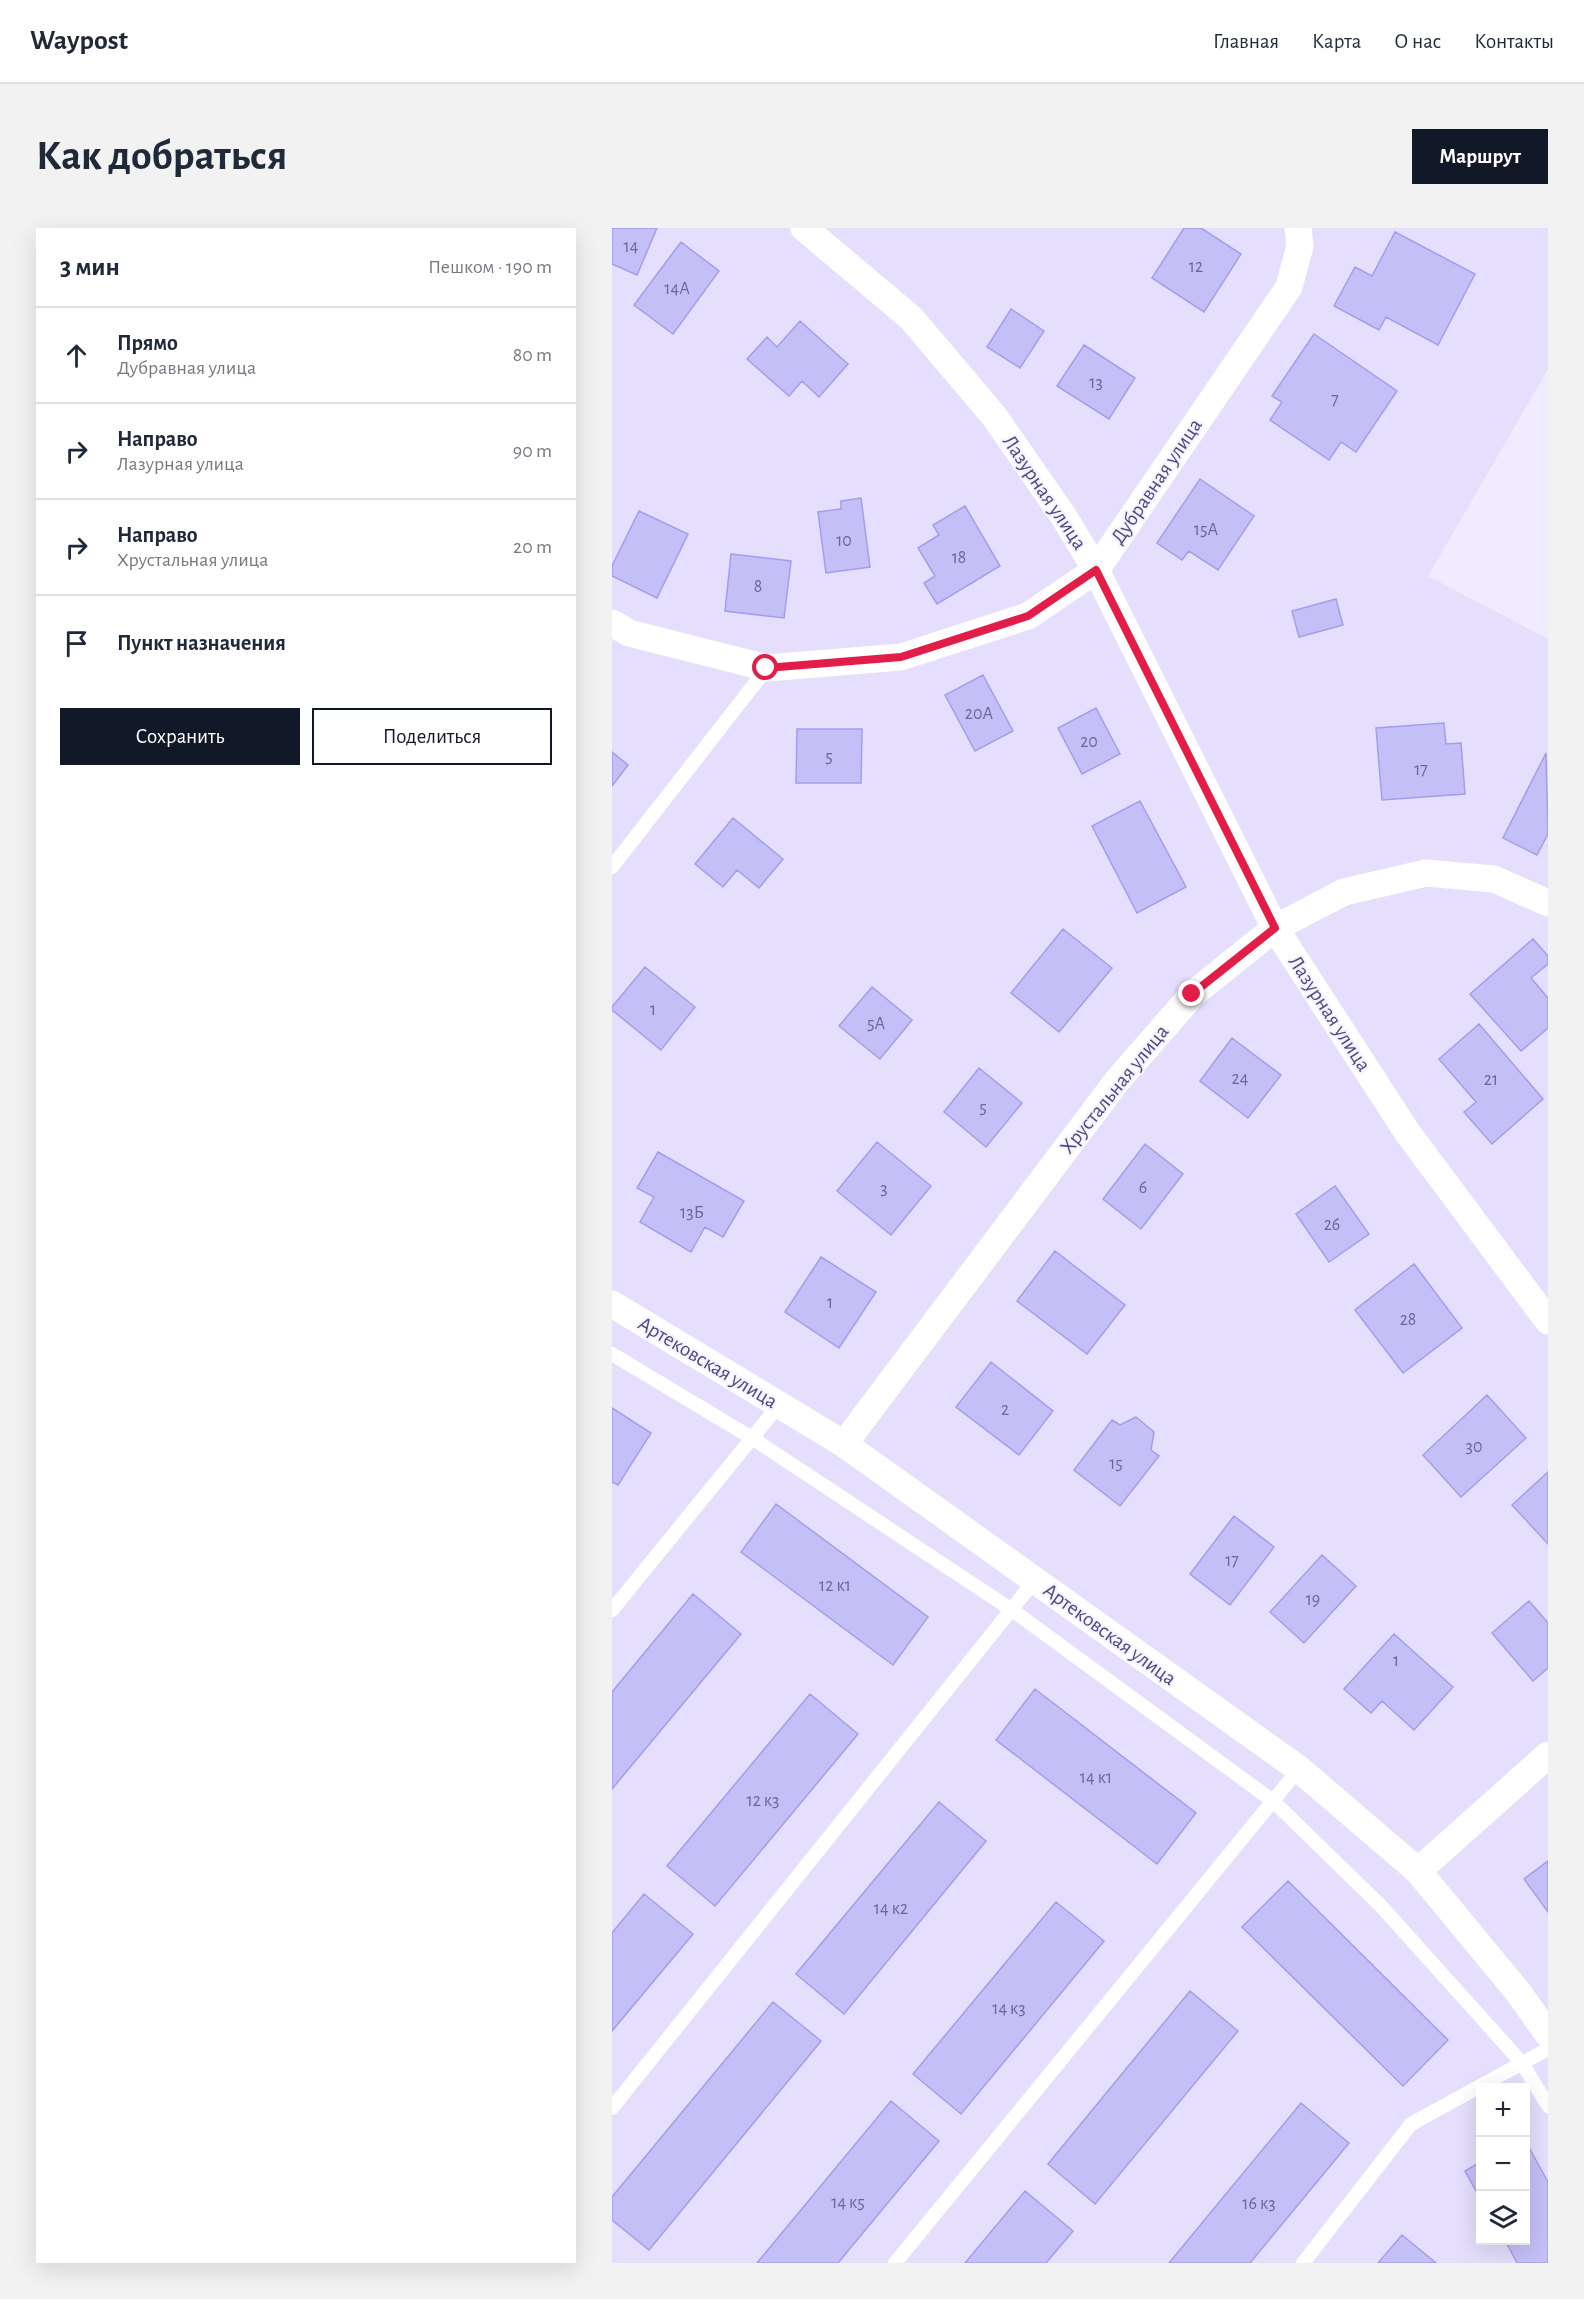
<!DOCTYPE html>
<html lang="ru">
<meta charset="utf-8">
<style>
body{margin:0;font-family:"Alegreya Sans",sans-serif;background:#f2f2f3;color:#1f2937}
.controls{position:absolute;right:18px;bottom:18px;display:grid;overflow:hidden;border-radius:0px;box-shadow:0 6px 24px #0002}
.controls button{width:54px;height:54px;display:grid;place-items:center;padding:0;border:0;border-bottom:2px solid #e0e1e3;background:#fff;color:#1f2937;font:30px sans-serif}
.stop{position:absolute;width:18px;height:18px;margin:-14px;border:4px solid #e11d48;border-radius:50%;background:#fff}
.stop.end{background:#e11d48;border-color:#fff;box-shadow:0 2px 6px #0008}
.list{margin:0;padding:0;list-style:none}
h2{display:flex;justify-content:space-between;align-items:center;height:78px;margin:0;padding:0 24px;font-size:26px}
h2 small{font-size:20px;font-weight:400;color:#747a83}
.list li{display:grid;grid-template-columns:39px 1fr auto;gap:18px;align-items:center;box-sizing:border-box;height:96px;padding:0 24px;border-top:2px solid #e0e1e3}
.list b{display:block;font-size:22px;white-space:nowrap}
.list p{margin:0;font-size:20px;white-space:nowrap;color:#747a83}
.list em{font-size:20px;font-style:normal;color:#747a83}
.actions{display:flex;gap:12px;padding:18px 24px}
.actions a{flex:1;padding:14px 0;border:2px solid #111827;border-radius:0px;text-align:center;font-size:21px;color:#111827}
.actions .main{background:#111827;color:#fff}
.icon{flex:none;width:33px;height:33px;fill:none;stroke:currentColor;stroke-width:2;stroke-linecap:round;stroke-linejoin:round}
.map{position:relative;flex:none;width:936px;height:2035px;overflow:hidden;border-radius:0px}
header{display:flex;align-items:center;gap:36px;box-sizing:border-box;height:84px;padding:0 30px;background:#fff;border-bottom:2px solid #e0e1e3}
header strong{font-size:28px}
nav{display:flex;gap:33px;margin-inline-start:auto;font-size:21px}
.intro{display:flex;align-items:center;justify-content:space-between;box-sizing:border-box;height:144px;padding:0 36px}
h1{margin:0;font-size:42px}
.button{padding:15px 27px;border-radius:0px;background:#111827;color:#fff;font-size:21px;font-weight:700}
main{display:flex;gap:36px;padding:0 36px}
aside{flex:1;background:#fff;border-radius:0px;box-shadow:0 6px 24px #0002}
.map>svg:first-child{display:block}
.residential{fill:#e5defc;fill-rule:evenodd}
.building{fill:#c4bff7;stroke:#a39eeb;stroke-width:1.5}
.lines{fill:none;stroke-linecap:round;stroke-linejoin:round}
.lane{stroke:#fff;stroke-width:14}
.street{stroke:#fff;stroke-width:27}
.route{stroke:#e11d48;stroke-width:8}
.labels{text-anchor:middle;stroke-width:4.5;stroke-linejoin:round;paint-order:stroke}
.number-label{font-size:18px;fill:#69679c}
.street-label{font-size:21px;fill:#4b4a7d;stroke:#f6f3ff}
</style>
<header>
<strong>Waypost</strong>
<nav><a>Главная</a><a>Карта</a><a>О нас</a><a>Контакты</a></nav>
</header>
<div class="intro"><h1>Как добраться</h1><a class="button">Маршрут</a></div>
<main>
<aside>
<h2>3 мин<small>Пешком · 190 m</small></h2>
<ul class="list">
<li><svg class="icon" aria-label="ahead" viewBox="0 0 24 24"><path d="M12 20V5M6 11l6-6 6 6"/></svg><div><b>Прямо</b><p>Дубравная улица</p></div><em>80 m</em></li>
<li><svg class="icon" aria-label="right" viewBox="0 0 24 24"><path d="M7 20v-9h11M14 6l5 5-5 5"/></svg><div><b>Направо</b><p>Лазурная улица</p></div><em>90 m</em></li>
<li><svg class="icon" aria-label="right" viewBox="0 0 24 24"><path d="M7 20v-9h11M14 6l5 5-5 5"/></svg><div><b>Направо</b><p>Хрустальная улица</p></div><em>20 m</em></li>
<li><svg class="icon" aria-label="arrive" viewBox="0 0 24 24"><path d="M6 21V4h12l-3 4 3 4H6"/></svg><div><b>Пункт назначения</b></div></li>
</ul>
<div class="actions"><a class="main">Сохранить</a><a>Поделиться</a></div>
</aside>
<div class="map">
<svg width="936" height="2035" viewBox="0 0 936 2035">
<rect width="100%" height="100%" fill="#f0ebfe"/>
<!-- residential -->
<path class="residential" d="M0 0H936V141L816 348 936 411V2035H0ZM868 1860H914V2012H868Z"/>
<!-- building -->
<path class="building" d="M0 0H45L25 47 0 36Z
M572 0H589L629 26 592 84 540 50Z
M783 4 863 46 826 117 774 89 767 102 722 78 743 39 760 48Z
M69 14 107 43 61 106 22 77Z
M399 81 432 103 408 140 375 119Z
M188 93 236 136 207 169 190 153 177 168 135 131 155 109 165 119Z
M702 106 785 163 744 224 729 214 717 232 658 192 670 174 660 168Z
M472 117 523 150 497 191 445 158Z
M588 251 642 288 606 342 577 323 570 332 545 315Z
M249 270 258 339 214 345 206 284 229 281V273Z
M353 278 388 338 325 376 312 355 323 348 306 320 327 307 321 297Z
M27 283 76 306 45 370 0 348V338Z
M119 326 179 333 172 390 113 383Z
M724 371 731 397 687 409 680 383Z
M371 447 401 503 363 523 333 467Z
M484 480 508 526 470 546 446 500Z
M832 495 834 516 849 515 853 566 770 572 764 500Z
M185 501H250L249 555H184Z
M0 524 16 537 0 558Z
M934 525 936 606 925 627 891 610Z
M528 573 574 659 525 685 480 598Z
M121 590 171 631 147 660 125 642 111 659 83 636Z
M451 701 500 740 447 804 399 765Z
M921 711 936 728V736L919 750 936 770V800L909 823 858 766Z
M33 739 83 779 49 822 0 782V779Z
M260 759 300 792 268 831 227 798Z
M867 796 931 871 880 916 852 884 864 874 827 831Z
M620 810 669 847 636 890 588 853Z
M367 840 410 875 374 919 332 884Z
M265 914 319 958 279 1007 225 963Z
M533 916 571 946 529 1001 491 971Z
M46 924 132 973 111 1009 93 999 79 1024 28 994 42 969 25 960Z
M723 958 757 1006 717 1034 684 986Z
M443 1023 513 1077 475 1126 405 1073Z
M209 1029 264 1064 227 1120 173 1084Z
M802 1036 850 1100 791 1145 743 1082Z
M379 1134 441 1183 407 1227 344 1179Z
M875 1167 914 1210 849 1269 811 1227Z
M0 1180 39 1205 6 1257 0 1254Z
M524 1189 542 1204 539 1222 547 1228 508 1278 462 1242 500 1192 508 1197Z
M936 1244V1316L900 1277Z
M164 1276 316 1389 281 1437 129 1324Z
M622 1288 662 1319 618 1377 578 1346Z
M710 1327 744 1358 692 1415 658 1384Z
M81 1366 129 1406 0 1561V1464Z
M917 1373 936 1395V1440L921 1453 880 1405Z
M782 1406 841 1459 802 1502 770 1473 759 1485 732 1461Z
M423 1461 584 1585 545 1636 384 1512Z
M198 1466 246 1506 103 1678 55 1638Z
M327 1574 374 1613 232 1786 184 1746Z
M936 1633V1684L912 1651Z
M676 1653 836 1812 791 1858 630 1699Z
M32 1666 81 1706 0 1803V1705Z
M444 1674 492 1713 349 1886 301 1846Z
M578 1763 626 1803 483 1976 436 1936Z
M161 1774 209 1813 37 2022 0 1992V1969Z
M279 1873 327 1913 226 2035H145Z
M689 1875 737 1915 638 2035H557Z
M914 1914 936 1954V2035H905L893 2012H914Z
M868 1934V1970L853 1943Z
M413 1963 461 2003 434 2035H353Z
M790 2007 824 2035H766Z"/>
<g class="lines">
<!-- lane -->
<path class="lane" d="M0 639 155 440
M0 1126 140 1210 400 1382 661 1573 769 1678 910 1835 936 1878
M0 1382 167 1177
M0 1880 423 1352
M283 2035 687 1541
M691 2035 799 1896 936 1821"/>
<!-- street -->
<path class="street" d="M192 0 299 90 382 188 452 289 484 342 663 700 795 904 936 1093
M0 395 17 405 155 440 289 429 416 388 484 342 677 59 688 18 686 0
M0 1076 232 1216 687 1541 806 1643 906 1764 936 1806
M232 1216 505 853 581 766 663 700 732 664 814 645 882 651 936 675
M806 1643 936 1527"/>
</g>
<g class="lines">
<!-- route -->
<path class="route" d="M154 440 289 429 416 388 484 342 663 700 580 766"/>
</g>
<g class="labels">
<!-- number labels -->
<g class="number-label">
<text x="19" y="24">14</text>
<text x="584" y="44">12</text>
<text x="65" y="66">14А</text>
<text x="484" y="160">13</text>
<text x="723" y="177">7</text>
<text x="594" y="307">15А</text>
<text x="232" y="318">10</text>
<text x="347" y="335">18</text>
<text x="146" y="364">8</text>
<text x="367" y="491">20А</text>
<text x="477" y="519">20</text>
<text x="217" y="534">5</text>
<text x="809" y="547">17</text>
<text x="41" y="787">1</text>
<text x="264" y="801">5А</text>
<text x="628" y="856">24</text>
<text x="879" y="857">21</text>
<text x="371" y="885">5</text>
<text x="531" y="965">6</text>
<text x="272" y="966">3</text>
<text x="80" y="990">13Б</text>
<text x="720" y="1002">26</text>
<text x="218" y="1080">1</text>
<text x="796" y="1097">28</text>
<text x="393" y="1187">2</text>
<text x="862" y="1224">30</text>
<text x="504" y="1241">15</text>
<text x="620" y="1338">17</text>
<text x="223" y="1363">12 к1</text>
<text x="701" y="1377">19</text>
<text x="784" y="1438">1</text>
<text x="484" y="1555">14 к1</text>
<text x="151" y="1578">12 к3</text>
<text x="279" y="1686">14 к2</text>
<text x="397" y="1786">14 к3</text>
<text x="236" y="1980">14 к5</text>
<text x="647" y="1981">16 к3</text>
</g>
<!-- street labels -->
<g class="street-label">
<text transform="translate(544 253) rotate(-56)" y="7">Дубравная улица</text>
<text transform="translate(433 264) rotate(56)" y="7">Лазурная улица</text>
<text transform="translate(718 785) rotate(57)" y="7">Лазурная улица</text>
<text transform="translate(502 861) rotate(-51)" y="7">Хрустальная улица</text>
<text transform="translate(96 1134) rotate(31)" y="7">Артековская улица</text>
<text transform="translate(498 1406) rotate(36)" y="7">Артековская улица</text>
</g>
</g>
</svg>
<div class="controls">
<button>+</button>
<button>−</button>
<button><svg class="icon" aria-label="layers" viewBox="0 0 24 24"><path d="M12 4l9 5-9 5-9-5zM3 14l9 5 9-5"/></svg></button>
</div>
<div class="stop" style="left:154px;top:440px"></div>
<div class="stop end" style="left:580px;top:766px"></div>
</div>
</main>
